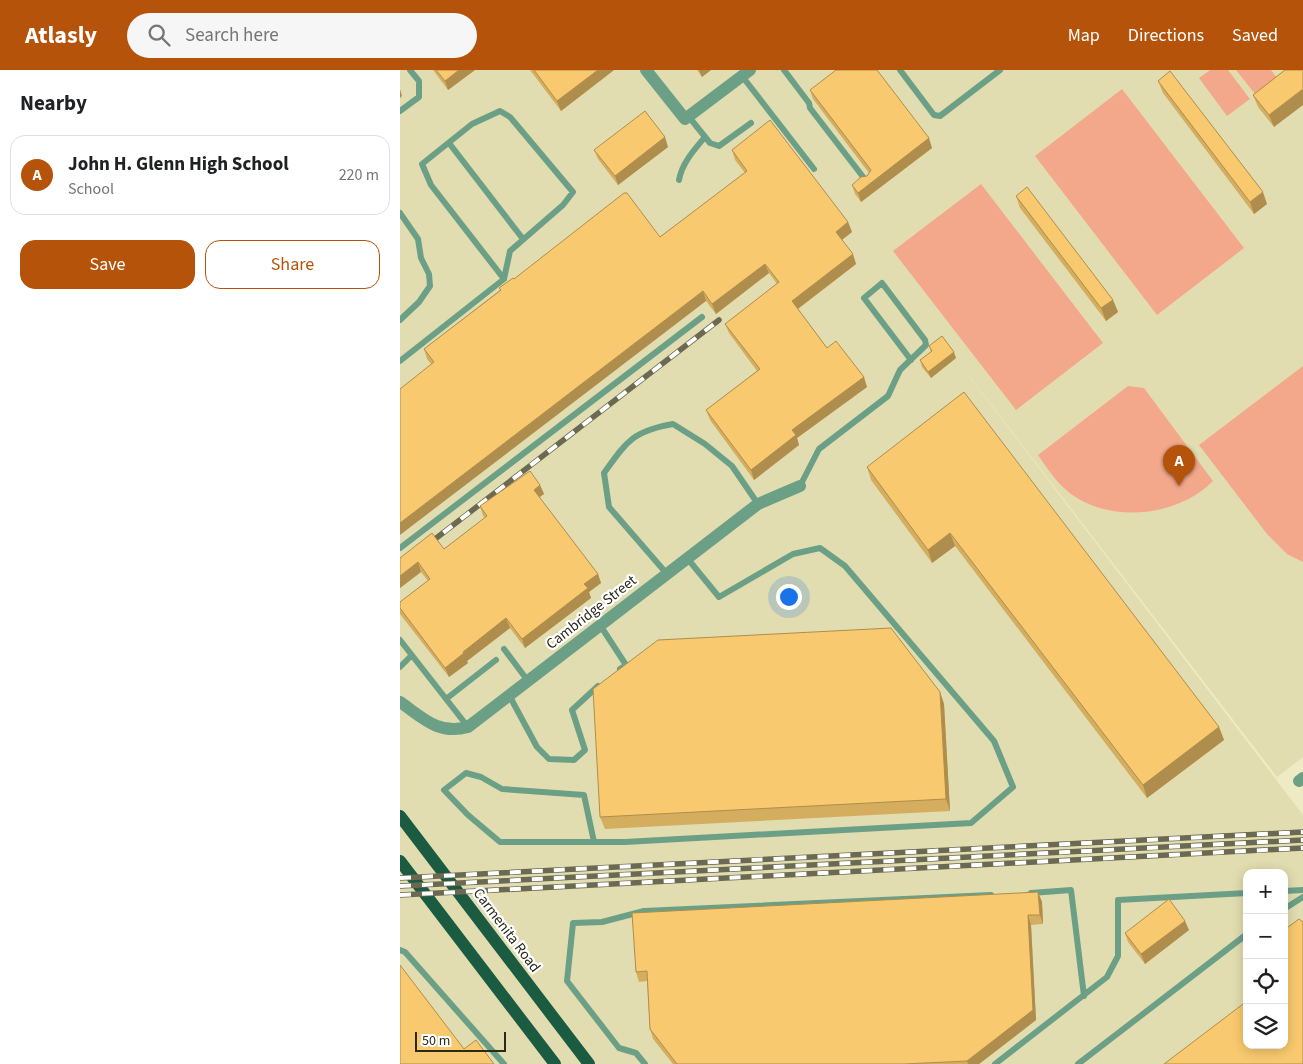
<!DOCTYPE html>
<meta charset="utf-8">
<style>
body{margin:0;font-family:"Source Sans 3",sans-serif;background:#f6f6f6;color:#202124}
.controls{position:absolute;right:15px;bottom:15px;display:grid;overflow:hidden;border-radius:10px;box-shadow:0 2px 12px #0003}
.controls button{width:45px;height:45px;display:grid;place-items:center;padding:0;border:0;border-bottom:1px solid #e0e0e0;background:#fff;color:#202124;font:25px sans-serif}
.scale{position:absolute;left:15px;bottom:12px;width:91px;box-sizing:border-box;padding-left:5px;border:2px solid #2a291a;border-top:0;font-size:14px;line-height:18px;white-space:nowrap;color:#2a291a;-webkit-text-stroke:4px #fff;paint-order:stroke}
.you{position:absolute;left:388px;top:526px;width:18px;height:18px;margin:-12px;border:4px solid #fff;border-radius:50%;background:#1a73e8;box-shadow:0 0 0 8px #1a73e833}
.badge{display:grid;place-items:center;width:32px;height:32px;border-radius:50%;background:#b45309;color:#fff;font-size:16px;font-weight:700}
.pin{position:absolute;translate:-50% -41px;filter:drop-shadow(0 1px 2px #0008)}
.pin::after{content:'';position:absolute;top:26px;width:18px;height:15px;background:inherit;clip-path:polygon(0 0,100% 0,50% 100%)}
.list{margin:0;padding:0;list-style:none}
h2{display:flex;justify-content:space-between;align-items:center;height:65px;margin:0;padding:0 20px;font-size:21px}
h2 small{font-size:16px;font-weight:400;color:#757577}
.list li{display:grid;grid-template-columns:32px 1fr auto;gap:15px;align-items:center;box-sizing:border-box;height:80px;margin:0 10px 10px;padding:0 10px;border:1px solid #e0e0e0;border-radius:15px}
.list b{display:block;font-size:19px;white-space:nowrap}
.list p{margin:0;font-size:16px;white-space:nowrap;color:#757577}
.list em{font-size:16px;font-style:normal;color:#757577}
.actions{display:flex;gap:10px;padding:15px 20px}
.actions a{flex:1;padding:11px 0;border:1px solid #b45309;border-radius:15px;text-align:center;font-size:18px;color:#b45309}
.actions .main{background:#b45309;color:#fff}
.icon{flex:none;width:28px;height:28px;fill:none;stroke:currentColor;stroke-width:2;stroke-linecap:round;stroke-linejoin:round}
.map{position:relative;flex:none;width:903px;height:994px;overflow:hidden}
header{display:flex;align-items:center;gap:30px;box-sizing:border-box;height:70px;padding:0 25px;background:#b45309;color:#fff}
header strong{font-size:24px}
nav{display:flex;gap:28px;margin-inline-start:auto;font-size:18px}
.search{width:350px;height:45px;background:#f6f6f6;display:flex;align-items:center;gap:12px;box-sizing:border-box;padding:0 18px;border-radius:28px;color:#757577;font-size:19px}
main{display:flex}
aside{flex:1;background:#fff}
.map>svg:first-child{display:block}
.built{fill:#e2ddb0;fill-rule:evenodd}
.green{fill:#f3a88b}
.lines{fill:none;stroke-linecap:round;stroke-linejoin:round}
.service{stroke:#6ba087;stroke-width:6}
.minor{stroke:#6ba087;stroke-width:12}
.primary{stroke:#1b5b41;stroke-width:12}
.rail-casing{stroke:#6b6952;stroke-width:5.5}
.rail{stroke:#fff;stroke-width:4;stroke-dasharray:11;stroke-linecap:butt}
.wall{fill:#d5ad5f}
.shaded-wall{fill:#ae8d4d}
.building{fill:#f8c96e;stroke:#ae8d4d}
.labels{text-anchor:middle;stroke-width:4.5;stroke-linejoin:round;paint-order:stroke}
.street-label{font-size:15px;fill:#2a291a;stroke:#fff}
</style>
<header>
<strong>Atlasly</strong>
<div class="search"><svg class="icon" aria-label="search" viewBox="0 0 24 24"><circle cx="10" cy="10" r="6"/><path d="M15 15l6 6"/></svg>Search here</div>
<nav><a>Map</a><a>Directions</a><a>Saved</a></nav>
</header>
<main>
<aside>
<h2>Nearby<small></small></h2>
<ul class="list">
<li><span class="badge">A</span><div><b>John H. Glenn High School</b><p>School</p></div><em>220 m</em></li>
</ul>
<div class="actions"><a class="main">Save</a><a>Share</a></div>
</aside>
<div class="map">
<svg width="903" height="994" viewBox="0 0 903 994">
<rect width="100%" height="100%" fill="#eeeac3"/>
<!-- built -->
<path class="built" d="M0 0H903V687L877 707 537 264 903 745V994H0ZM847 803H884V975H847Z"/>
<!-- green -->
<path class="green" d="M810 0H828L850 29 827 46 799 8Z
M836 0H871L877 8 855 24Z
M722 19 844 178 757 245 635 86Z
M581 114 703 273 616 340 493 181Z
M903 296V492L887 484 867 464 799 375Z
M728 316 744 318 813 411C779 445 718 453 677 428 660 418 649 401 638 385Z"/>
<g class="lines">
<!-- service -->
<path class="service" d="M384 0 409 33 410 38 467 112
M500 0 534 45 540 46 600 0
M342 6 414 99
M0 41 19 27V11L10 0
M289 47 310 73 319 76 351 53
M49 73 123 169
M279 110C282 93 294 80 305 67
M0 143 18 169 21 188 29 204 30 216 19 232 0 250
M0 291 104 209 110 181 163 135 173 122 110 47 100 41 72 54 22 94 31 115 104 209
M400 416 419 379 488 326 500 300 526 275 525 270 482 213 464 228 511 290
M0 478 302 247
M267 504 209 437 204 403C227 371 233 361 273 354L305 374 332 396 358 434
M200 555 226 595 220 599
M0 570 68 657
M104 579 128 611
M0 597 12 585
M109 625 137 677 149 689 174 690 185 680 172 640 198 616
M46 629 96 590
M194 772 184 725 102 719 81 707 66 703 44 720 68 745 100 772H225L571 753 613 717 594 671 445 496 420 478 393 484 319 527 287 488
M884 821 903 820
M631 823 671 820 684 926
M884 839 903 827
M0 880 5 882 104 994
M245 994 236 983 219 978 167 911 173 853 202 852 244 841 591 825
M595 994 707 907 718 886V830L847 823
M678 994 847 864"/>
<!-- minor -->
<path class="minor" d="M246 0 285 49 350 0
M0 632C23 648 38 665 68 657L358 434 400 416
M899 711 903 708"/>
<!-- primary -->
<path class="primary" d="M0 746 189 994
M0 791 155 994"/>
<defs>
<path id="rail" d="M26 476 319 250
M0 808 903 762
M0 816 903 770
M0 825 903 778"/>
</defs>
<!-- rail casing -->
<use href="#rail" class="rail-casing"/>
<!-- rail -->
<use href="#rail" class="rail"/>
</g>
<!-- wall -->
<path class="wall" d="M33 0H75L48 20Z
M130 0H214L161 41Z
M297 0H311L302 7Z
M885 0 874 57 858 37 853 25Z
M758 11 867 134 854 144 763 23Z
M410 20 532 78 461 132 455 124 452 115 467 106 469 103 413 29Z
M268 77 218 115 198 89 194 80Z
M332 80 448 152 452 162 442 170 456 194 398 239 427 278 467 317 397 368 399 375 354 410 310 350 306 340 357 301 329 263 325 254 377 214 369 203 316 244 306 231 31 294 27 289 24 279 100 220 99 218 114 209 260 167 345 103 335 90Z
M616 126 713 230 718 242 706 251 620 138Z
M529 276 556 288 531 308 522 297 520 290 531 282Z
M467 397 819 657 824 670 747 728 555 476 532 493 471 410Z
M140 415 144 424 139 427 198 504 201 513 189 522 191 528 125 578 110 558 67 591 68 593 49 607 0 544V532L28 511 21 502 0 518V488L44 479 85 448 83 446 80 436Z
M540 622 544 634 550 741 205 759 200 747Z
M638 822 642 832 643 854 631 855 636 950 579 994H273L253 969 250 959 247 911 239 912 236 902Z
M789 860 745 894 728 872 725 863Z"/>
<!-- shaded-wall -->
<path class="shaded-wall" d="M59 0H75L48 20 45 11Z
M198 0H214L161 41 157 31Z
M299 0H311L302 7Z
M0 19 2 26 0 28Z
M903 19V35L874 57 869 45Z
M265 67 268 77 218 115 215 106Z
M529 68 532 78 461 132 458 123Z
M863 122 867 134 854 144 850 132Z
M448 152 452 162 439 172 436 162Z
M453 184 456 194 395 241 392 231Z
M365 194 369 203 316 244 312 234Z
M303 221 306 231 0 465V453Z
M713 230 718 242 706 251 701 238Z
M554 282 556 288 531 308 528 302Z
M464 307 467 317 397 368 399 375 354 410 351 400 392 360Z
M140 415 144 424 137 429 134 420Z
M550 463 555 476 532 493 528 480Z
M18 492 21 502 0 518V506Z
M198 504 201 513 189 522 191 528 125 578 122 569 184 514Z
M106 548 110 558 67 591 68 593 49 607 45 598 63 582Z
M540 622 544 634 550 741 546 729Z
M819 657 824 670 747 728 743 715Z
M638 822 642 832 643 854 640 845Z
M628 845 631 855 636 950 579 994H568L567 991Z
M785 851 789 860 745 894 741 884Z"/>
<!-- building -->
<path class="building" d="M36 0H59L45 11Z
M134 0H198L157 31Z
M436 0H477L529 68 458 123 452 115 461 107 467 106 471 100 410 20Z
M885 0H903V19L869 45 853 25Z
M770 1 863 122 850 132 758 11Z
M245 41 265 67 215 106 194 80Z
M370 50 448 152 436 162 453 184 392 231 427 278 436 271 464 307 392 360 396 365 351 400 306 340 360 299 325 254 379 212 365 194 312 234 303 221 0 453V319L34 292 24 279 101 220 99 218 113 208 114 209 224 123H227L260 167 347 101 332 80Z
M627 117 713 230 701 238 616 126Z
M542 266 554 282 528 302 520 290 532 281 529 276Z
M564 322 819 657 743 715 550 463 528 480 467 397Z
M130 401 140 415 134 420 198 504 184 514 188 518 122 569 106 548 63 582 64 583 45 598 0 538V532L30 509 18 492 0 506V488L32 463 44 479 87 446 80 436Z
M491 558 540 622 546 729 200 747 193 619 258 570Z
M638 822 640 845H628L633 940 567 991 504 994H277L250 959 247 901 236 902 232 843Z
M769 829 785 851 741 884 725 863Z
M899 849 903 852V994H764L847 931V975H884V860Z
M0 895 64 979 76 970 94 994H0Z"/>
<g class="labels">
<!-- street labels -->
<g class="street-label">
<text transform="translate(191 542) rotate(-38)" y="5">Cambridge Street</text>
<text transform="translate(107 860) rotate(53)" y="5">Carmenita Road</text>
</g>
</g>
</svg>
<div class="controls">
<button>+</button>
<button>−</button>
<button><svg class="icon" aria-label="locate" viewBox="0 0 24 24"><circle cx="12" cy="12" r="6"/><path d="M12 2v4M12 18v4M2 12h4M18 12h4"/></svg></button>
<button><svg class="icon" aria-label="layers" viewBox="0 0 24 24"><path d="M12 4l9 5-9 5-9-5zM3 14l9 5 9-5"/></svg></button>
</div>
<div class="scale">50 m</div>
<div class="you"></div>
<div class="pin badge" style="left:779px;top:416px">A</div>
</div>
</main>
